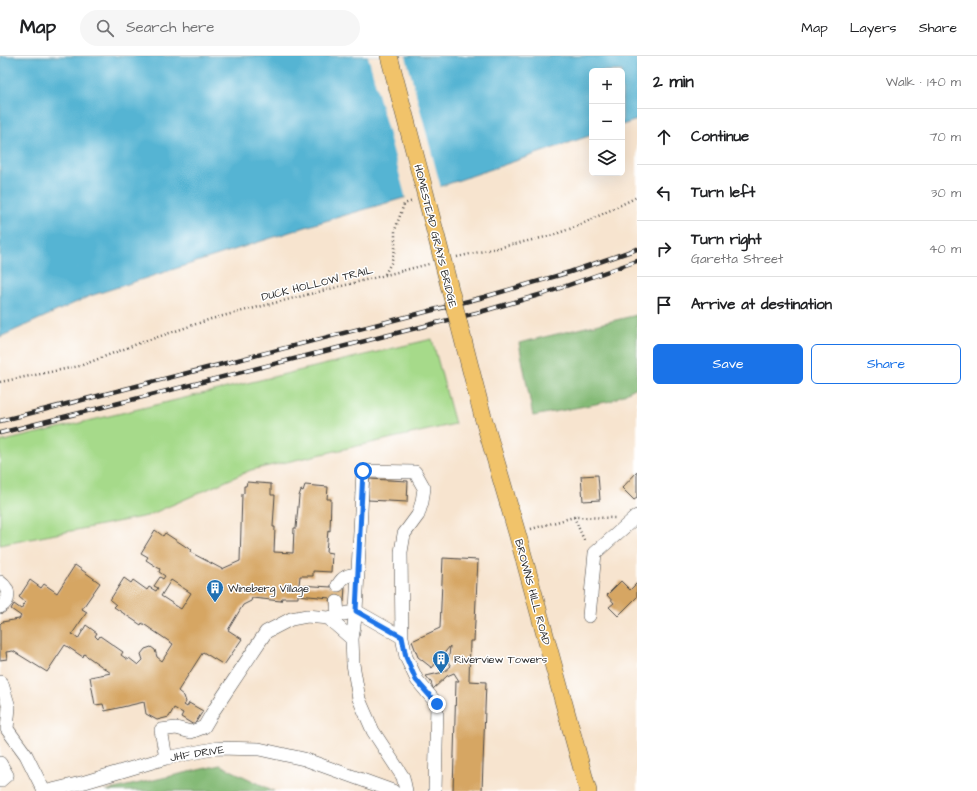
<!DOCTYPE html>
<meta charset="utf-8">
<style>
body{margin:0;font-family:"Architects Daughter",sans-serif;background:#f6f6f6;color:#202124}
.controls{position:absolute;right:12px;top:12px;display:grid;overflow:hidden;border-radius:6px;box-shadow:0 4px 16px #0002}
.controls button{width:36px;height:36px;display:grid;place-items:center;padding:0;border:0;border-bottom:1px solid #e0e0e0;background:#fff;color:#202124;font:20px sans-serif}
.stop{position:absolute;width:12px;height:12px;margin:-9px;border:3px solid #1a73e8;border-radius:50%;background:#fff}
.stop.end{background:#1a73e8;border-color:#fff;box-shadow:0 1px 4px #0008}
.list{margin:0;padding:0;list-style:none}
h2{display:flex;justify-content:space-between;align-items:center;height:52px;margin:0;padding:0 16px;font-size:17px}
h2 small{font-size:13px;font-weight:400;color:#757577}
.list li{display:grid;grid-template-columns:26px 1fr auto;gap:12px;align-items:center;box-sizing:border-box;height:56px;padding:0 16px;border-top:1px solid #e0e0e0}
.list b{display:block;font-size:15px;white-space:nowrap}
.list p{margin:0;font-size:13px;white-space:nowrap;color:#757577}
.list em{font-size:13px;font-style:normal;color:#757577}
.actions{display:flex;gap:8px;padding:12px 16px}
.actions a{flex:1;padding:9px 0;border:1px solid #1a73e8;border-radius:6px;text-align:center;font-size:14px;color:#1a73e8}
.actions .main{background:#1a73e8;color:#fff}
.icon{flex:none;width:22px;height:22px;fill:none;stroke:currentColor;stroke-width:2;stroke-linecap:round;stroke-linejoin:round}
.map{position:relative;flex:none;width:637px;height:735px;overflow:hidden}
header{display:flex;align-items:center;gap:24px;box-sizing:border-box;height:56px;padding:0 20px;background:#fff;border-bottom:1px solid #e0e0e0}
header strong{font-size:19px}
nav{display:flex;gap:22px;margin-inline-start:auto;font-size:14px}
.search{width:280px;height:36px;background:#f6f6f6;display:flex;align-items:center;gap:10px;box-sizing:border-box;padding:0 14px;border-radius:22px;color:#757577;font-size:15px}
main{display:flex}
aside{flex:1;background:#fff}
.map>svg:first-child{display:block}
.green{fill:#a6da8a;stroke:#68825a}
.forest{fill:#84ba76;stroke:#587250}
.water{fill:#55b4d3;stroke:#40707f}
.pier{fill:#f7e4cf}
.building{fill:#d6a664;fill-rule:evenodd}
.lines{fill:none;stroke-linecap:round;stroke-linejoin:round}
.minor-casing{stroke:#4a4744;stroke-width:14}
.major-casing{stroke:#4a4744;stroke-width:18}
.path{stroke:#4a4744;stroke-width:2.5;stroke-dasharray:1 3;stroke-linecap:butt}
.minor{stroke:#fff;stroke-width:13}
.major{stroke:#f1c36a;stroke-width:17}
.rail-casing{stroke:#2b2b2b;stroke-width:4.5}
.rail{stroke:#fff;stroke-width:3;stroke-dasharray:9;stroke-linecap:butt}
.major-bridge-casing{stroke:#4a4744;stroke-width:18;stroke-linecap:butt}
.major-bridge{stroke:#f1c36a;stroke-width:17}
.route{stroke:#1a73e8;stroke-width:5}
.labels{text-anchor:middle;stroke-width:3;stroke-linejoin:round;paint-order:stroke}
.street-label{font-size:11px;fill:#2b2b2b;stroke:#fff}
.poi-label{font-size:11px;fill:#2b2b2b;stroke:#fff;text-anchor:start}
</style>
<header>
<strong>Map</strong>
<div class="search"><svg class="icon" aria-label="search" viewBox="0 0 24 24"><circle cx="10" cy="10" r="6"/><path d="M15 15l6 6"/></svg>Search here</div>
<nav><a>Map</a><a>Layers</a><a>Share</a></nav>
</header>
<main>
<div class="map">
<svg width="637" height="735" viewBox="0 0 637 735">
<rect width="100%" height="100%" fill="#fff"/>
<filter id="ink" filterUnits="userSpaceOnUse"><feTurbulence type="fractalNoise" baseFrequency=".025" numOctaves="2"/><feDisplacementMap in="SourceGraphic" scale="8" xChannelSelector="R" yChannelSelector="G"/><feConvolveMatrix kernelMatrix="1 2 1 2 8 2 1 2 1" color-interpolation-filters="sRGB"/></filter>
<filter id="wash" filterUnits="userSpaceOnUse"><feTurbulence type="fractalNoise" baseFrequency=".012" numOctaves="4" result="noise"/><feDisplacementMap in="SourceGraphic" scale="16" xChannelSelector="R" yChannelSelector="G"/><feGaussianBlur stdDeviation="0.9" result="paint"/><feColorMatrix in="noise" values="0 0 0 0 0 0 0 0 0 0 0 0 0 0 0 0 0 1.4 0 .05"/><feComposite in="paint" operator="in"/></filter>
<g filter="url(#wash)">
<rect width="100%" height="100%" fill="#f7e4cf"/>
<!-- green -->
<path class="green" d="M432 283 455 368 251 414 147 460 0 489V386Z"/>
<!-- forest -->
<path class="forest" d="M637 259V331L611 345 533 360 519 287Z
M220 709 274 735H105Z"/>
<!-- water -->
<path class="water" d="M0 0H637V64L622 69V15H592V79L424 136 315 168 90 240 0 281Z"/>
<!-- pier -->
<path class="pier" d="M368 0H406L441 132 406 143Z"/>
<g id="blocks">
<!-- building -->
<path class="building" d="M637 416V442L634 444 622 432Z
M598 419 600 444 583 445 581 420Z
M369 423 408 425 407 446 368 444Z
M247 426 271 428V439H275L273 471H275L274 496 293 497 294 472H296L299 440 301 434 303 435 305 429 328 431 327 443H331L330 475 328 474 326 496 332 497 331 516 313 515V520H300L299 529 331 531V529L345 530 344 546 329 545 330 542 298 539V542H282L281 545 252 542 251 545 243 549 228 574 242 583 224 609 203 596 178 635 184 640 186 646 184 649 187 651 189 647 203 655 194 669 181 661 183 657 174 652 169 661 157 664 146 658 144 646 105 655 103 648 95 649 90 621 111 617 84 598 83 601 65 589 47 616 13 595 6 596 7 603 0 604V568L2 566 19 563 21 560 11 553 14 548 21 553 25 546 19 541 30 524 41 532 44 528 57 537 75 509 100 527 82 553 87 556 72 578 78 583 86 569 97 577 95 580 98 583 100 580 123 596 121 599 128 604 129 602 138 609 143 604 141 598 145 593 151 591 155 594 157 601 162 605 173 588 142 567 141 569 114 551 116 549 110 544 124 522 131 527 133 524 147 534 149 531 156 535 158 532 154 530 160 521 163 523 165 520 159 516 160 513 146 504 148 501 141 497 155 474 163 480 165 477 191 494 190 496 222 513 240 505 242 438 244 437V430H246ZM171 524 191 537 181 553 161 540Z
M443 502 478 504 474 585H470L469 625 486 626 482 735H453L456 625H459L454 617 447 620 433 633 431 626 426 620 444 616 451 610 446 603 449 601 450 590 432 612 418 601 412 585 440 572Z
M621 525 630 534 637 527V541L618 560 609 551 614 547 607 539Z"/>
</g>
</g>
<g filter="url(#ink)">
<use href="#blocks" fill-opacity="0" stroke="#4a4744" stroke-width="1"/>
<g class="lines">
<defs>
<path id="minor" d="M0 526C10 533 11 545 0 551
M338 529C343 520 348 519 358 518
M337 546 338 560
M589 560 595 497 637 460
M328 562 352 583
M0 626 2 628 9 651 7 673 26 699 44 735
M166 702 161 674 176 672 191 676 204 671 214 654 266 576 291 563 307 560 328 562 356 555 402 581
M0 707 7 719 0 725
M48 735 85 726 166 702 218 692 259 693 304 703 393 735
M406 735 403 721 373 675 359 643 353 608 352 583 356 555 363 415 415 416 424 432 422 446 418 459 404 478 401 496 402 581 406 601 417 624 437 648 435 735"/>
<path id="major" d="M389 0 421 121
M483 361 517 477 588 735"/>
</defs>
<!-- minor casing -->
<use href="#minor" class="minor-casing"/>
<!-- major casing -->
<use href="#major" class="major-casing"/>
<!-- path -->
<path class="path" d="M457 201 550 180 578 170 637 141
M385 218 391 207 395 194V174L404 148 413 145
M0 326 80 310 137 288 211 263 429 208
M574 461 584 484
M531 473 574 461 615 462"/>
<!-- minor -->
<use href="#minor" class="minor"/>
<!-- major -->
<use href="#major" class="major"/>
<defs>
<path id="rail" d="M0 365 484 241 570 216 637 193
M0 377 480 256 546 237 637 205"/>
</defs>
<!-- rail casing -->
<use href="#rail" class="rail-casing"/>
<!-- rail -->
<use href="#rail" class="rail"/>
<defs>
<path id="major-bridge" d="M421 121 483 361"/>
</defs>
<!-- major-bridge casing -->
<use href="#major-bridge" class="major-bridge-casing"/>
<!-- major-bridge -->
<use href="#major-bridge" class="major-bridge"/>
</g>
</g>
<g class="lines" filter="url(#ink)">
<!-- route -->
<path class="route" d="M363 415 356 555 402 581 406 601 416 624 437 648"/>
</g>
<!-- icons -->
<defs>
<symbol id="building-pin" viewBox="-11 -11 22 30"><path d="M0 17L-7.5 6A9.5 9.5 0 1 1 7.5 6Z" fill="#1f6fb2" stroke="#fff"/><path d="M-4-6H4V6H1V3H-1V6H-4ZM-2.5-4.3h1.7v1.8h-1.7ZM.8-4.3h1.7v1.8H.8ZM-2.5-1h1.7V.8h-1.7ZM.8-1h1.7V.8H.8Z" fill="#fff"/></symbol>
</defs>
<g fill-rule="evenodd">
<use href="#building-pin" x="205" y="522" width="20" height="27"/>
<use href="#building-pin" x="431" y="593" width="20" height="27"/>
</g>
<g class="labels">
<!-- street labels -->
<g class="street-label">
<text transform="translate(436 180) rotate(76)" y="4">HOMESTEAD GRAYS BRIDGE</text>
<text transform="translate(317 227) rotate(-14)" y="4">DUCK HOLLOW TRAIL</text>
<text transform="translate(533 536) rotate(75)" y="4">BROWNS HILL ROAD</text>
<text transform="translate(197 697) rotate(-9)" y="4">JHF DRIVE</text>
</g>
<!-- poi labels -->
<g class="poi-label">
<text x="228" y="536">Wineberg Village</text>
<text x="454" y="607">Riverview Towers</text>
</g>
</g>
</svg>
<div class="controls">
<button>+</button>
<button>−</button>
<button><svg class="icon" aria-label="layers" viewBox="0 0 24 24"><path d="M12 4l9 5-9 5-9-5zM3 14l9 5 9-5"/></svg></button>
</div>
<div class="stop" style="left:363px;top:415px"></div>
<div class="stop end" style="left:437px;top:648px"></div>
</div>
<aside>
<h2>2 min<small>Walk · 140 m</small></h2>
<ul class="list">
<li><svg class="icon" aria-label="ahead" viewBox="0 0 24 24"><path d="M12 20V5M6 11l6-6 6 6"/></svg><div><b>Continue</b></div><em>70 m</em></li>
<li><svg class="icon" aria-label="left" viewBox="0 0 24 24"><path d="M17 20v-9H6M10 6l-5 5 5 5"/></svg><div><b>Turn left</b></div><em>30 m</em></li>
<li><svg class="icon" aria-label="right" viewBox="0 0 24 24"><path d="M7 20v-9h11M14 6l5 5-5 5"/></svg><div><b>Turn right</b><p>Garetta Street</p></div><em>40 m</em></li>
<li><svg class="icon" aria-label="arrive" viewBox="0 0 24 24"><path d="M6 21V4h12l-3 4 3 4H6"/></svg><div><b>Arrive at destination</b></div></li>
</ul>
<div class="actions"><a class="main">Save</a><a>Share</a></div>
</aside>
</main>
